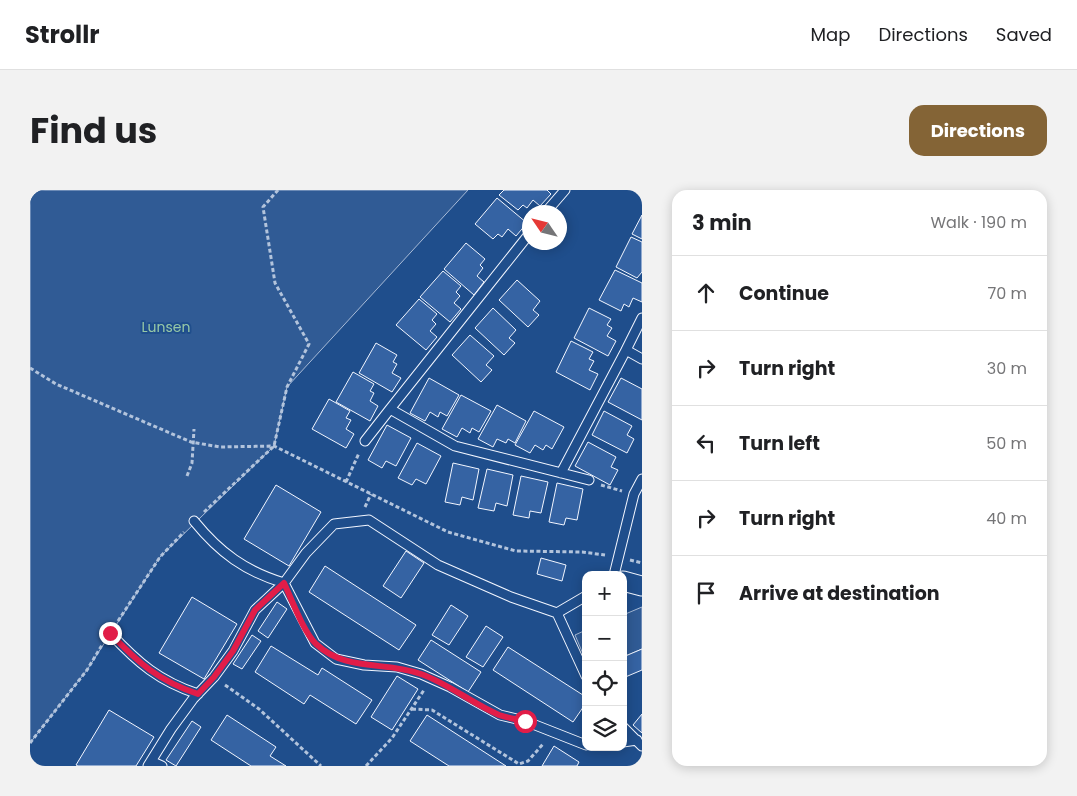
<!DOCTYPE html>
<meta charset="utf-8">
<style>
body{margin:0;font-family:Poppins,sans-serif;background:#f2f2f2;color:#202124}
.controls{position:absolute;right:15px;bottom:15px;display:grid;overflow:hidden;border-radius:10px;box-shadow:0 2px 12px #0003}
.controls button{width:45px;height:45px;display:grid;place-items:center;padding:0;border:0;border-bottom:1px solid #e0e0e0;background:#fff;color:#202124;font:25px sans-serif}
.compass{position:absolute;left:492px;top:15px;width:45px;height:45px;border-radius:50%;background:#fff;box-shadow:0 2px 12px #0003;rotate:305deg}
.stop{position:absolute;width:15px;height:15px;margin:-11px;border:4px solid #e11d48;border-radius:50%;background:#fff}
.stop.end{background:#e11d48;border-color:#fff;box-shadow:0 1px 5px #0008}
.list{margin:0;padding:0;list-style:none}
h2{display:flex;justify-content:space-between;align-items:center;height:65px;margin:0;padding:0 20px;font-size:21px}
h2 small{font-size:16px;font-weight:400;color:#757577}
.list li{display:grid;grid-template-columns:32px 1fr auto;gap:15px;align-items:center;box-sizing:border-box;height:75px;padding:0 20px;border-top:1px solid #e0e0e0}
.list b{display:block;font-size:19px;white-space:nowrap}
.list em{font-size:16px;font-style:normal;color:#757577}
.icon{flex:none;width:28px;height:28px;fill:none;stroke:currentColor;stroke-width:2;stroke-linecap:round;stroke-linejoin:round}
.map{position:relative;flex:none;width:612px;height:576px;overflow:hidden;border-radius:15px}
header{display:flex;align-items:center;gap:30px;box-sizing:border-box;height:70px;padding:0 25px;background:#fff;border-bottom:1px solid #e0e0e0}
header strong{font-size:24px}
nav{display:flex;gap:28px;margin-inline-start:auto;font-size:18px}
.intro{display:flex;align-items:center;justify-content:space-between;box-sizing:border-box;height:120px;padding:0 30px}
h1{margin:0;font-size:35px}
.button{padding:12px 22px;border-radius:15px;background:#846436;color:#fff;font-size:18px;font-weight:700}
main{display:flex;gap:30px;padding:0 30px}
aside{flex:1;background:#fff;border-radius:15px;box-shadow:0 2px 12px #0003}
.map>svg:first-child{display:block}
.built{fill:#305b95;stroke:#a8bbd7}
.building{fill:#3563a3;stroke:#f2f6ff}
.lines{fill:none;stroke-linecap:round;stroke-linejoin:round}
.service-casing{stroke:#f2f6ff;stroke-width:11}
.minor-casing{stroke:#f2f6ff;stroke-width:21}
.path{stroke:#b3c4dc;stroke-width:3;stroke-dasharray:4 2.5;stroke-linecap:butt}
.service{stroke:#1f4e8c;stroke-width:9}
.minor{stroke:#1f4e8c;stroke-width:19}
.route{stroke:#e11d48;stroke-width:6}
.labels{text-anchor:middle;stroke-width:4;stroke-linejoin:round;paint-order:stroke}
.park-label{font-size:14px;fill:#97c8a6;stroke:#1f4e8c}
</style>
<header>
<strong>Strollr</strong>
<nav><a>Map</a><a>Directions</a><a>Saved</a></nav>
</header>
<div class="intro"><h1>Find us</h1><a class="button">Directions</a></div>
<main>
<div class="map">
<svg width="612" height="576" viewBox="0 0 612 576">
<rect width="100%" height="100%" fill="#1f4e8c"/>
<!-- built -->
<path class="built" d="M0 0H438L257 197 244 256 130 367 57 480 0 553Z
M612 417V459L593 467V425Z
M556 440V471L545 445Z"/>
<!-- building -->
<path class="building" d="M474 0H517L521 4 510 16 503 10 497 18 493 15 488 20 469 5Z
M467 8 497 33 486 46 478 39 472 47 468 44 463 49 445 34Z
M612 25V49L602 44Z
M601 47 612 52V82L607 88 586 77Z
M436 53 455 69 450 75 453 78 447 86 454 92 444 105 414 79Z
M585 80 612 93V112L603 108 599 117 594 114 591 121 569 110Z
M413 81 431 96 426 102 430 106 424 113 431 119 420 132 390 107Z
M487 90 510 111 503 120 509 125 498 137 469 110Z
M389 109 407 124 402 130 406 134 400 141 407 147 396 160 366 135Z
M463 118 486 140 479 148 485 153 474 165 445 138Z
M559 118 581 129 577 135 582 138 577 146 586 151 578 166 544 148Z
M440 145 464 166 456 175 462 180 451 192 422 165Z
M541 151 563 162 559 169 564 171 559 180 568 184 560 200 526 182Z
M346 153 367 165 363 172 367 174 362 183 371 188 362 202 329 183Z
M323 182 344 194 340 201 344 203 340 211 348 216 340 231 306 212Z
M399 188 429 205 417 226 410 222 408 227 400 222 395 231 380 223Z
M591 188 612 199V230L578 212Z
M431 205 461 221 449 242 442 238 440 243 432 238 427 247 412 239Z
M299 209 320 221 316 228 321 230 316 239 324 244 316 258 282 239Z
M467 215 496 231 485 253 478 249 476 253 467 249 463 257 448 249Z
M504 221 534 237 522 259 516 255 513 260 505 255 500 263 485 255Z
M574 221 602 236 597 245 604 249 597 263 562 245Z
M357 235 381 248 366 276 356 271 352 278 338 270Z
M558 252 586 267 581 277 588 280 580 295 545 276Z
M387 253 411 266 396 294 386 289 382 295 368 288Z
M423 273 449 279 443 310 432 307 430 315 415 312Z
M457 279 483 285 477 316 466 313 464 321 448 318Z
M491 286 518 292 511 323 500 321 499 328 483 325Z
M527 293 553 299 547 330 536 328 534 335 519 332Z
M246 295 291 322 259 376 214 349Z
M376 361 394 373 371 408 353 396Z
M511 368 536 375 532 391 507 384Z
M295 376 386 435 369 460 279 402Z
M162 407 207 434 174 489 129 463Z
M247 412 257 419 238 448 228 441Z
M421 415 438 426 419 455 402 445Z
M456 436 473 447 453 477 436 467Z
M222 445 231 451 212 479 203 474Z
M401 450 451 482 438 502 388 470Z
M241 456 288 485 292 478 342 510 326 534 280 505 274 514 225 482Z
M478 457 556 507V513L543 532 463 480Z
M612 459V480L593 488V467Z
M367 486 388 499 362 540 341 527Z
M79 520 124 547 106 576H48L46 575Z
M612 524V543L603 535Z
M197 525 246 557 240 566 256 576H221L181 550Z
M397 525 476 576H419L380 551Z
M162 531 171 537 146 576 136 570Z
M524 556 549 572 547 576H512Z"/>
<g class="lines">
<defs>
<path id="service" d="M516 22 535 0
M500 43 360 219 425 256 559 290
M612 128 596 160 612 169
M335 251 360 219
M531 283 596 160
M164 331C190 363 215 381 254 393L285 453 306 469 334 475 367 477 391 484 420 497 470 525 495 531 556 555
M584 385 604 304 612 289
M527 423 556 486
M80 443C108 473 129 491 168 504
M593 537 612 556
M593 552 607 550
M121 571 132 576
M118 576 141 539 163 509 184 487 203 461 225 420 254 393 276 363 304 334 339 330 408 375 481 407 527 423 556 406"/>
<path id="minor" d="M593 391 612 396"/>
</defs>
<!-- service casing -->
<use href="#service" class="service-casing"/>
<!-- minor casing -->
<use href="#minor" class="minor-casing"/>
<!-- path -->
<path class="path" d="M0 178 26 194 161 252 190 257 244 256 418 342 486 361 552 362 575 365
M157 286 162 273 164 239
M316 292 329 263
M571 295 592 301
M335 317 341 304
M174 322 244 256 257 197 279 154 245 93 233 17 248 0
M600 370 612 373
M88 431 130 367 154 342
M195 495 229 519 291 576
M382 519 402 520 489 574 498 571 514 553
M0 553 57 480 72 455
M336 576 362 548 394 500"/>
<!-- service -->
<use href="#service" class="service"/>
<!-- minor -->
<use href="#minor" class="minor"/>
</g>
<g class="lines">
<!-- route -->
<path class="route" d="M80 443C108 473 129 491 168 504L184 487 203 461 225 420 254 393C262 410 273 441 286 454 316 482 355 471 391 484 419 494 441 513 469 525 477 528 486 529 495 531"/>
</g>
<g class="labels">
<!-- park labels -->
<g class="park-label">
<text x="136" y="142">Lunsen</text>
</g>
</g>
</svg>
<div class="controls">
<button>+</button>
<button>−</button>
<button><svg class="icon" aria-label="locate" viewBox="0 0 24 24"><circle cx="12" cy="12" r="6"/><path d="M12 2v4M12 18v4M2 12h4M18 12h4"/></svg></button>
<button><svg class="icon" aria-label="layers" viewBox="0 0 24 24"><path d="M12 4l9 5-9 5-9-5zM3 14l9 5 9-5"/></svg></button>
</div>
<svg class="compass" viewBox="-18 -18 36 36"><path d="M0-13l5 13h-10z" fill="#e53935"/><path d="M0 13l5-13h-10z" fill="#757577"/></svg>
<div class="stop" style="left:495px;top:531px"></div>
<div class="stop end" style="left:80px;top:443px"></div>
</div>
<aside>
<h2>3 min<small>Walk · 190 m</small></h2>
<ul class="list">
<li><svg class="icon" aria-label="ahead" viewBox="0 0 24 24"><path d="M12 20V5M6 11l6-6 6 6"/></svg><div><b>Continue</b></div><em>70 m</em></li>
<li><svg class="icon" aria-label="right" viewBox="0 0 24 24"><path d="M7 20v-9h11M14 6l5 5-5 5"/></svg><div><b>Turn right</b></div><em>30 m</em></li>
<li><svg class="icon" aria-label="left" viewBox="0 0 24 24"><path d="M17 20v-9H6M10 6l-5 5 5 5"/></svg><div><b>Turn left</b></div><em>50 m</em></li>
<li><svg class="icon" aria-label="right" viewBox="0 0 24 24"><path d="M7 20v-9h11M14 6l5 5-5 5"/></svg><div><b>Turn right</b></div><em>40 m</em></li>
<li><svg class="icon" aria-label="arrive" viewBox="0 0 24 24"><path d="M6 21V4h12l-3 4 3 4H6"/></svg><div><b>Arrive at destination</b></div></li>
</ul>
</aside>
</main>
